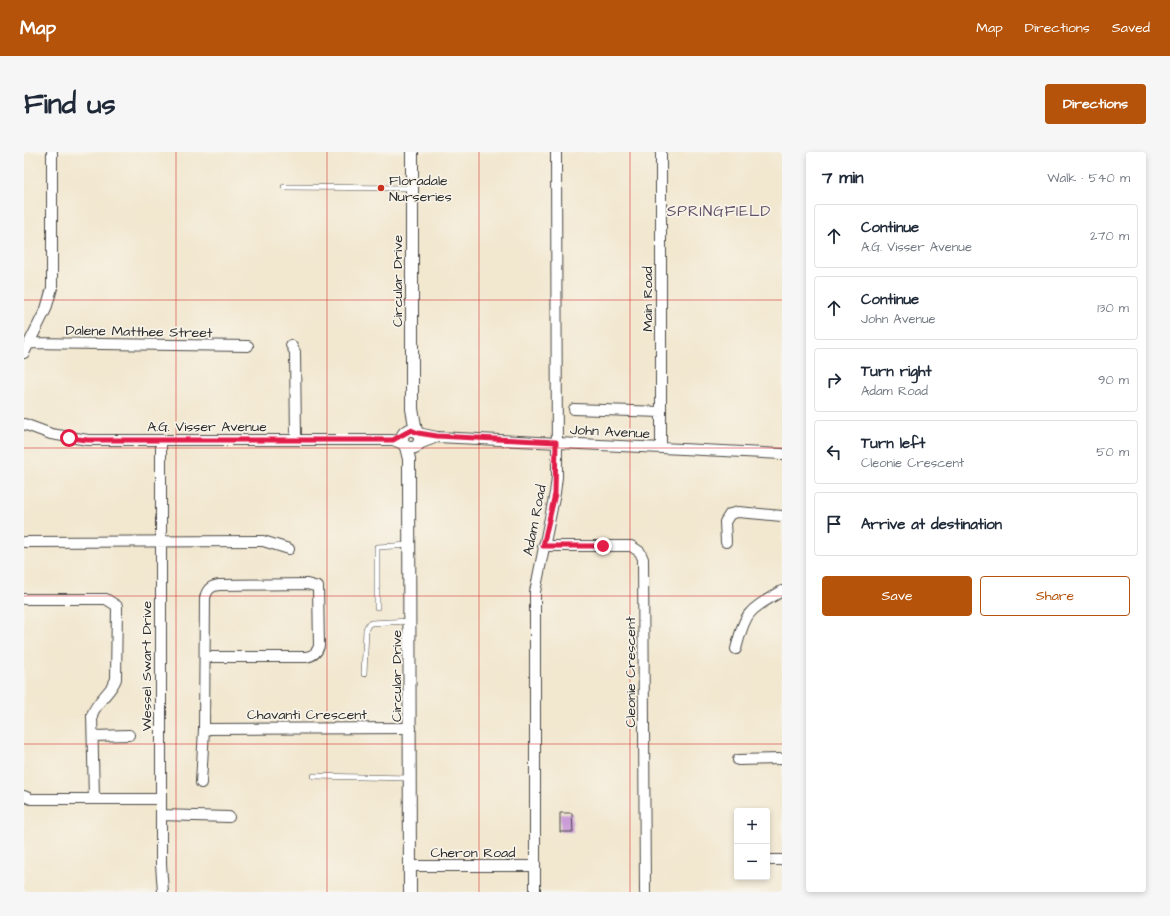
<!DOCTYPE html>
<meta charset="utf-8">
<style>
body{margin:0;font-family:"Architects Daughter",sans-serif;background:#f6f6f7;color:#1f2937}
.controls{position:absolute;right:12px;bottom:12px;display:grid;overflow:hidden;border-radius:4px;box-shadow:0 2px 6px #0003}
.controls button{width:36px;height:36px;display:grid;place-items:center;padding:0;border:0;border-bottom:1px solid #e0e1e3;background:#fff;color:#1f2937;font:20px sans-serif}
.stop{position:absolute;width:12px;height:12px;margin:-9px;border:3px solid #e11d48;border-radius:50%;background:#fff}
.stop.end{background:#e11d48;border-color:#fff;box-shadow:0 1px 4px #0008}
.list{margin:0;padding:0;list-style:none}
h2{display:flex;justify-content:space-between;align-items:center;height:52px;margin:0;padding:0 16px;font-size:17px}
h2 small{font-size:13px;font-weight:400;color:#747a83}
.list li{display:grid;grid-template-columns:26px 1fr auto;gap:12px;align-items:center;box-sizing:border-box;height:64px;margin:0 8px 8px;padding:0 8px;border:1px solid #e0e1e3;border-radius:4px}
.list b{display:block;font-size:15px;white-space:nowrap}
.list p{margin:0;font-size:13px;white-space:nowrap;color:#747a83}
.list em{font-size:13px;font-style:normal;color:#747a83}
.actions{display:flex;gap:8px;padding:12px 16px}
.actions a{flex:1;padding:9px 0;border:1px solid #b45309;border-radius:4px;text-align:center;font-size:14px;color:#b45309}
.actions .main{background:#b45309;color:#fff}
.icon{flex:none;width:22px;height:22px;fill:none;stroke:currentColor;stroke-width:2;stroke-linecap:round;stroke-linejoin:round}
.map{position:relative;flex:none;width:758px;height:740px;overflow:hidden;border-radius:4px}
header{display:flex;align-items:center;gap:24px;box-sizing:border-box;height:56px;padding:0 20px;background:#b45309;color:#fff}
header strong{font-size:19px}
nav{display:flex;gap:22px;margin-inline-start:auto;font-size:14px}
.intro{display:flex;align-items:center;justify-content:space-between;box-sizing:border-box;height:96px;padding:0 24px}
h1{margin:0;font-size:28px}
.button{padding:10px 18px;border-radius:4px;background:#b45309;color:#fff;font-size:14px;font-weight:700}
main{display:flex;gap:24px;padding:0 24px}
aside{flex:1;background:#fff;border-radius:4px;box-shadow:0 2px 6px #0003}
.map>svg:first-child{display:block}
.building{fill:#c798d7}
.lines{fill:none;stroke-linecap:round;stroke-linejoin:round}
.service-casing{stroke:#494744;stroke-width:6}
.minor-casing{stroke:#494744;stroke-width:12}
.tertiary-casing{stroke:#494744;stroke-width:14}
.service{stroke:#fff;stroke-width:5}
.minor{stroke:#fff;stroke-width:10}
.tertiary{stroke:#fff;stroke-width:12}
.route{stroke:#e11d48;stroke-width:5}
.grid{fill:none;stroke:#d62828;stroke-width:1;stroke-opacity:0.55}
.poi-dot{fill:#c8321e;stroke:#f7f3e8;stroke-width:1.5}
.labels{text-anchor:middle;stroke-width:3.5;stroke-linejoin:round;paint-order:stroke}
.poi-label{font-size:14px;fill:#2b2b2b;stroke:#f7f3e8;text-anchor:start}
.street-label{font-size:14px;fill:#2b2b2b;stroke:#f7f3e8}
.neighbourhood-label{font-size:15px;letter-spacing:1px;fill:#625167;stroke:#f7f3e8}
</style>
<header>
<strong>Map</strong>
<nav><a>Map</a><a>Directions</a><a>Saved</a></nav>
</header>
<div class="intro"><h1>Find us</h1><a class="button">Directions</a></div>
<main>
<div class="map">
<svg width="758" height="740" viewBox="0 0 758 740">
<rect width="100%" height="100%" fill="#f7f3e8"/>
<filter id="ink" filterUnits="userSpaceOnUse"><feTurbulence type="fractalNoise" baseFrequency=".025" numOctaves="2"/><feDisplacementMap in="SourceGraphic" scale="8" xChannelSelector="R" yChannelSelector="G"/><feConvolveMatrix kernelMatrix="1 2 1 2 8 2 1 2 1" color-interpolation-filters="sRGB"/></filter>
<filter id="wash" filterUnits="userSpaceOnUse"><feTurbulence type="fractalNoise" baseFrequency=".012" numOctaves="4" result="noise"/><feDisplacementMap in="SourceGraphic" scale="16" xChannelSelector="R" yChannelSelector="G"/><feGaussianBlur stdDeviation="0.9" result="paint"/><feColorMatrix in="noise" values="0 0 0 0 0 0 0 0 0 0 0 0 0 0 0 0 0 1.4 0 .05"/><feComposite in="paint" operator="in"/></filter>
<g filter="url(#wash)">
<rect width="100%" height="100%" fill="#f2e7cf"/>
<g id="blocks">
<!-- building -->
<path class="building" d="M536 661H548L549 680H536Z"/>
</g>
</g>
<g filter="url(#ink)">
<use href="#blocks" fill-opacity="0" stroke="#494744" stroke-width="1"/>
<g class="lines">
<defs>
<path id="service" d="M260 35 388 36
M353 455V395L386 393
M340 522 342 477 344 473 347 471 386 469
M290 624 385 626"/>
<path id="minor" d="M637 0V295
M5 191 224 194
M267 193 271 200 272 287
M0 201 22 157 28 136V0
M550 257 637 260
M0 272 27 282 64 288H369L379 292
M394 281 413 285 758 302
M137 288V712L139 740
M395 292 413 285
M0 390 239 389 265 397
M702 390 701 370 706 362 714 360 758 364
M519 394H607L616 400 619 407 621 740
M0 447H82L93 454 92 527C87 541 73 548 68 563L70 646
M712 497C722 458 724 459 758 439
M180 577 387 576
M69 584 105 583
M714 608 758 607
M177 631 180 577 181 446C183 437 187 434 195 433L283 432 294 435 295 494C293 501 289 504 282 505H181
M0 644 7 647H137
M137 663 205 665
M743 708H758
M387 714H511
M511 740V440L531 341 533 325 532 0"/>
<path id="tertiary" d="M388 0V257L392 279
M378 287a9 9 0 1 1 18 0a9 9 0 1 1-18 0Z
M382 295 385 307 386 740"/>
</defs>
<!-- service casing -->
<use href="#service" class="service-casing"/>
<!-- minor casing -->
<use href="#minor" class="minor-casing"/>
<!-- tertiary casing -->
<use href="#tertiary" class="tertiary-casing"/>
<!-- service -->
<use href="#service" class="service"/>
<!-- minor -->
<use href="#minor" class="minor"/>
<!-- tertiary -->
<use href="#tertiary" class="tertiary"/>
</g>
</g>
<g class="lines" filter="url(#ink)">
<!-- route -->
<path class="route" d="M45 286 64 288H369L387 278 394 281 413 284 532 290 531 342 519 394H579"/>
</g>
<!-- grid -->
<path class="grid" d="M152 0V740M303 0V740M455 0V740M606 0V740M0 148H758M0 296H758M0 444H758M0 592H758"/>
<!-- markers -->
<circle class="poi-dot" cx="357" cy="36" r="4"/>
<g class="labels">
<!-- poi labels -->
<g class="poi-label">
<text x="365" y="33">Floradale<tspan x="365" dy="16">Nurseries</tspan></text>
</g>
<!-- street labels -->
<g class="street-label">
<text transform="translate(373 129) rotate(-90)" y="5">Circular Drive</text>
<text transform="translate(623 147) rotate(-90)" y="5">Main Road</text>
<text transform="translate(115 179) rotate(1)" y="5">Dalene Matthee Street</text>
<text x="183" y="279">A.G. Visser Avenue</text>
<text transform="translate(586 279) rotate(3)" y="5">John Avenue</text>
<text transform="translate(510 368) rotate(-79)" y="5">Adam Road</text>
<text transform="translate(122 514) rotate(-90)" y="5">Wessel Swart Drive</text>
<text transform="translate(606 520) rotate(-90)" y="5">Cleonie Crescent</text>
<text transform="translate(372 524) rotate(-90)" y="5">Circular Drive</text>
<text x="283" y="567">Chavanti Crescent</text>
<text x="449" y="705">Cheron Road</text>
</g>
<!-- neighbourhood labels -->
<g class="neighbourhood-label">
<text x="695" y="64">SPRINGFIELD</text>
</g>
</g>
</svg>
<div class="controls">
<button>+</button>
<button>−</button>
</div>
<div class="stop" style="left:45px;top:286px"></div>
<div class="stop end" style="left:579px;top:394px"></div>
</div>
<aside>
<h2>7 min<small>Walk · 540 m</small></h2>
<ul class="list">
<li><svg class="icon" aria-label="ahead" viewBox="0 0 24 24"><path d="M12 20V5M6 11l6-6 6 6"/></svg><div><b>Continue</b><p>A.G. Visser Avenue</p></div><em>270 m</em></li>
<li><svg class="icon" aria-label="ahead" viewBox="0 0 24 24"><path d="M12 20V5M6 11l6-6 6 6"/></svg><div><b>Continue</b><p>John Avenue</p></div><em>130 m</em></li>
<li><svg class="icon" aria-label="right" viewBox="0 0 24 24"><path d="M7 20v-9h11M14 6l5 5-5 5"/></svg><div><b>Turn right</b><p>Adam Road</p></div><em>90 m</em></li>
<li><svg class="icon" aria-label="left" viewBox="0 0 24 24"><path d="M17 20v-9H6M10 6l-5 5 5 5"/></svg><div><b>Turn left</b><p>Cleonie Crescent</p></div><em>50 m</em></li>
<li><svg class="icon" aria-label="arrive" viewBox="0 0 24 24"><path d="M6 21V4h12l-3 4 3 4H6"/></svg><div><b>Arrive at destination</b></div></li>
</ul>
<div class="actions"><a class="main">Save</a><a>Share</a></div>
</aside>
</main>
